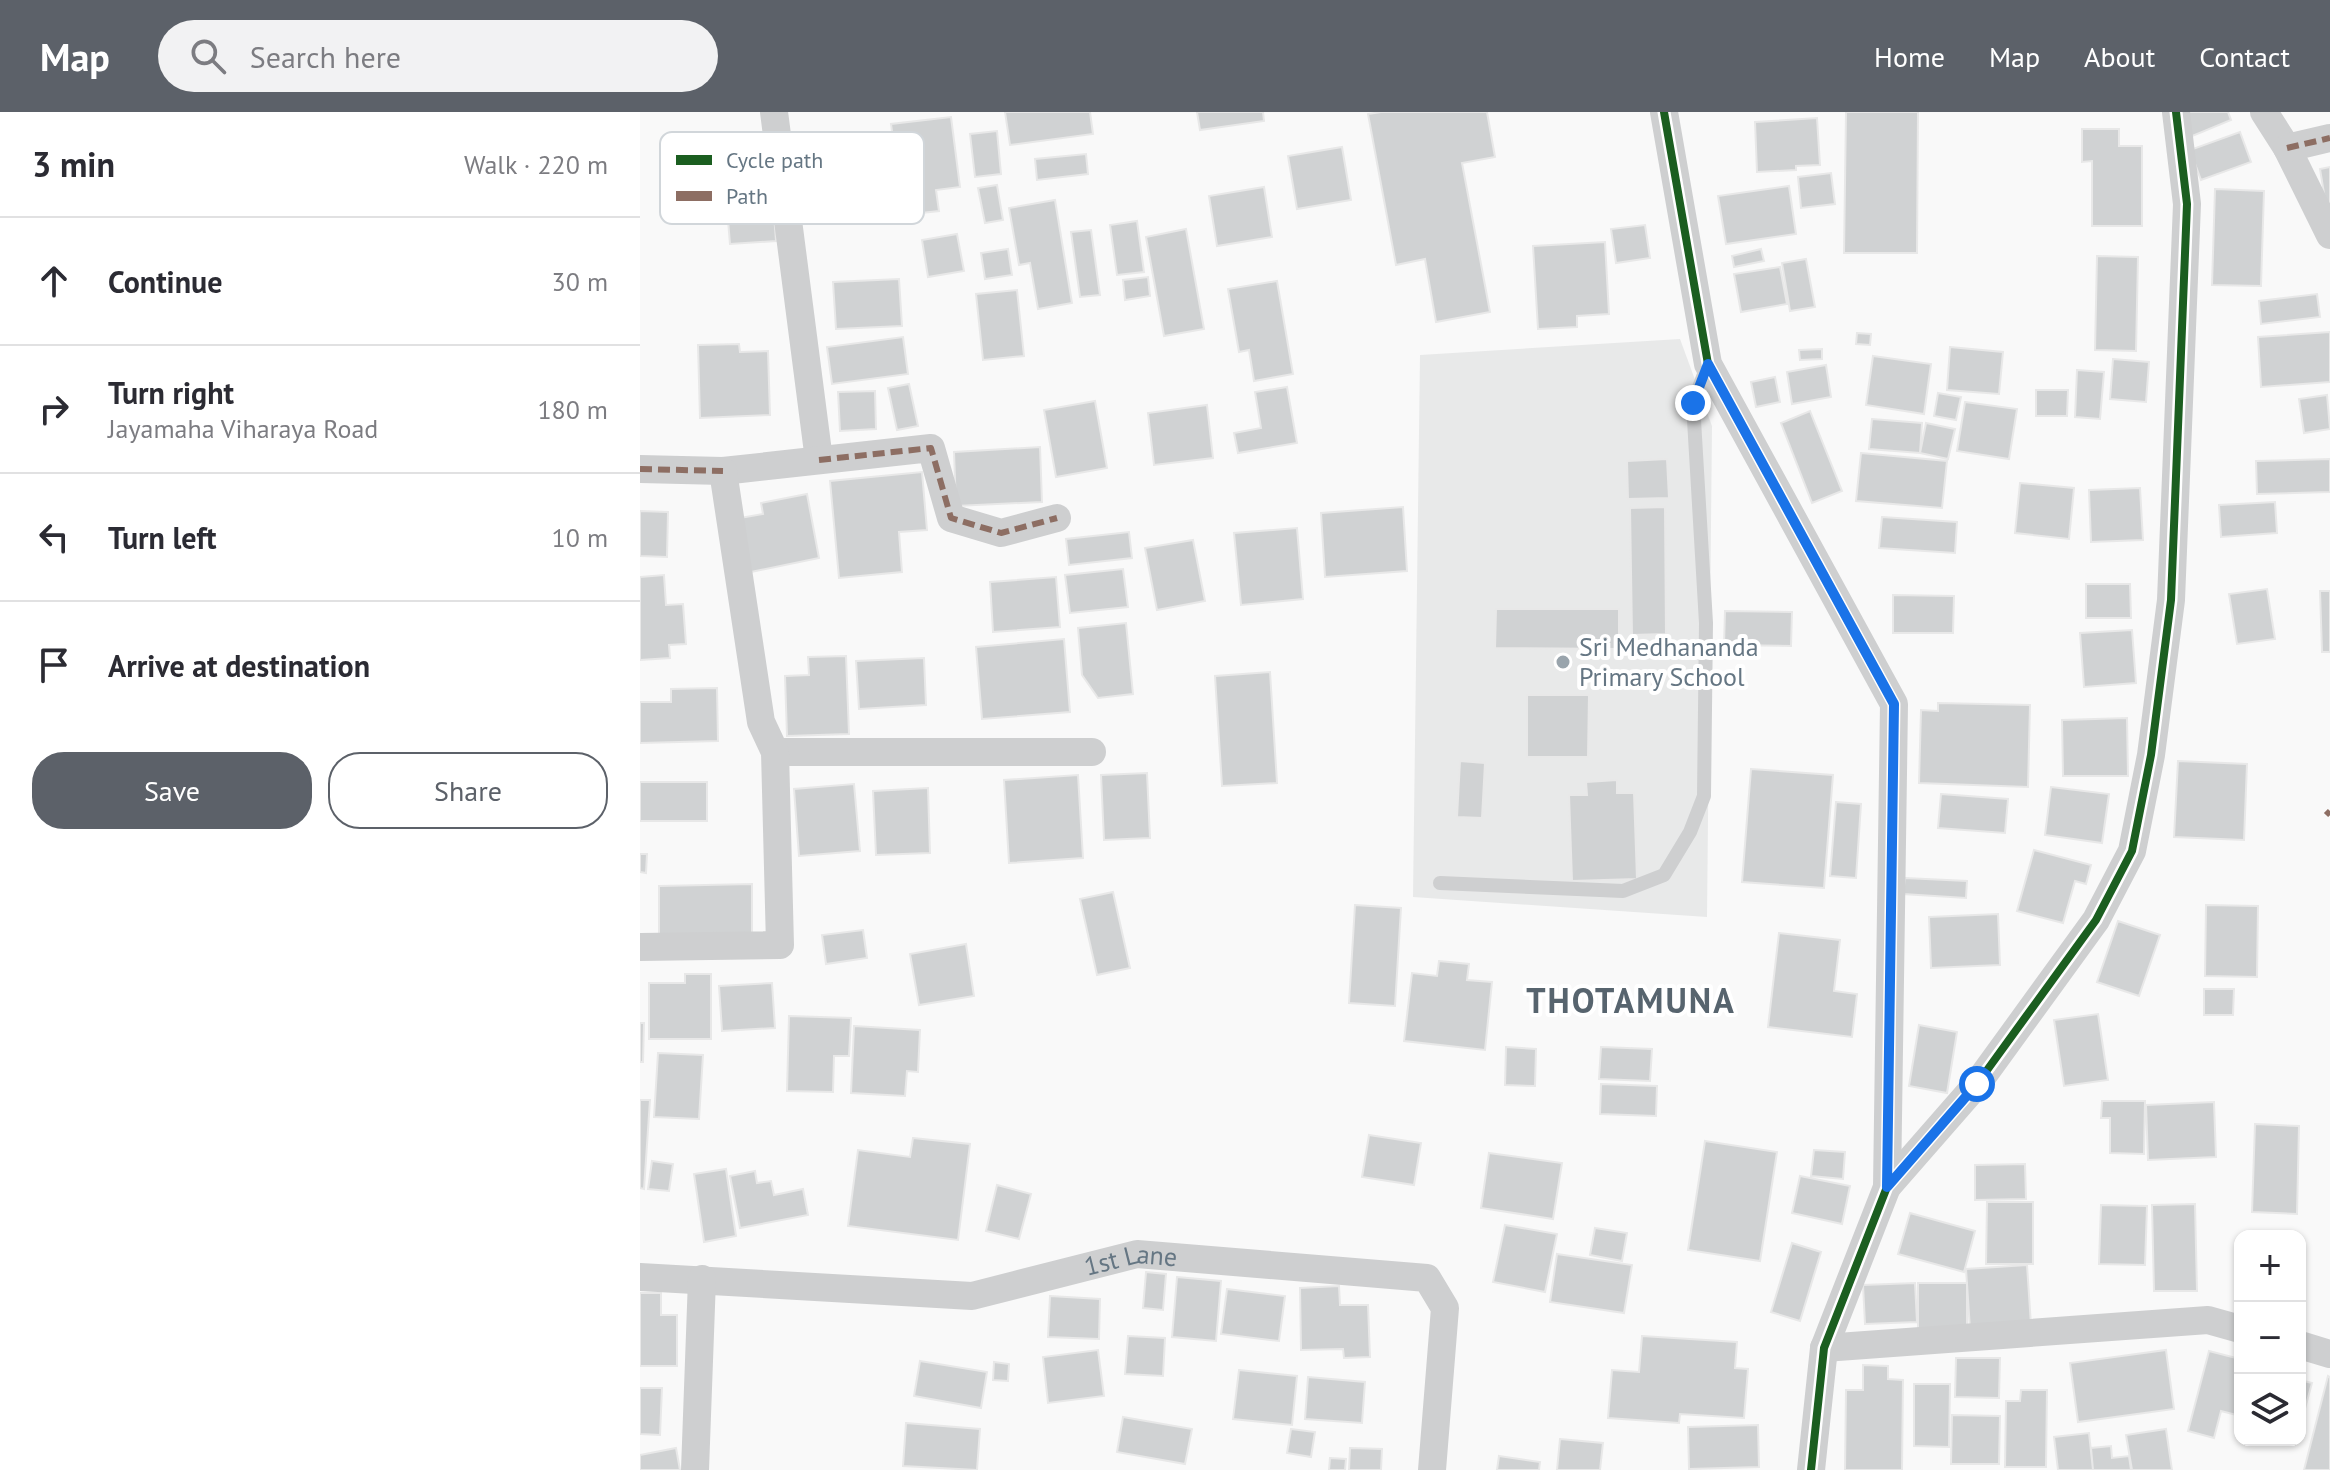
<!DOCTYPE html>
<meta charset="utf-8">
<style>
body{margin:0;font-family:"PT Sans",sans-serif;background:#f2f2f3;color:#2b2b33}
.controls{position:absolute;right:24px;bottom:24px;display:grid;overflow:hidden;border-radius:16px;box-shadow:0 2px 6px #0004}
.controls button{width:72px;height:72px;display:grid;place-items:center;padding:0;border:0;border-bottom:2px solid #e1e1e2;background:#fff;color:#2b2b33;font:40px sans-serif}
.stop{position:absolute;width:24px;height:24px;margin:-18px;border:6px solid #1a73e8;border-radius:50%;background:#fff}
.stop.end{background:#1a73e8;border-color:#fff;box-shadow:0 2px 8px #0008}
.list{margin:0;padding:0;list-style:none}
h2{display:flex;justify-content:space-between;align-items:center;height:104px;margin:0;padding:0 32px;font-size:34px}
h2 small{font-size:26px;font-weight:400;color:#7c7c81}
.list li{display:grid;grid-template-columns:52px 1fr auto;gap:24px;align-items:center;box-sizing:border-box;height:128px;padding:0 32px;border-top:2px solid #e1e1e2}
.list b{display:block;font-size:30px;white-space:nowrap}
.list p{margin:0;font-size:26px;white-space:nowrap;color:#7c7c81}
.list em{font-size:26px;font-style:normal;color:#7c7c81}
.actions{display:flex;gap:16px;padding:24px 32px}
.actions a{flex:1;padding:18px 0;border:2px solid #5c6169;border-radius:32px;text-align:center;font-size:28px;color:#5c6169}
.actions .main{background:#5c6169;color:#fff}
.icon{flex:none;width:44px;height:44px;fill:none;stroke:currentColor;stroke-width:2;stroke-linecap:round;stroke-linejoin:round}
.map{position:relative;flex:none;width:1690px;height:1358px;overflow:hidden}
header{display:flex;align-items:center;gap:48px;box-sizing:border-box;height:112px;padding:0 40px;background:#5c6169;color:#fff}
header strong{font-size:38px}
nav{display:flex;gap:44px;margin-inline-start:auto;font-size:28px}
.search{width:560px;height:72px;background:#f2f2f3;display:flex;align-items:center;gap:20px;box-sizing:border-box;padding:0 28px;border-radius:44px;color:#7c7c81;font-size:30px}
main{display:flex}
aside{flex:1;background:#fff}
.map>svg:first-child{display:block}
.built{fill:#e8e9e9}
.building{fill:#d0d2d3;stroke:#e8e8e8;stroke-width:2}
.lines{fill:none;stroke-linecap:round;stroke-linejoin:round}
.lane{stroke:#cecfd0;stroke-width:14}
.street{stroke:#cecfd0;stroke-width:28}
.quiet{stroke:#8d6e63;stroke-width:6;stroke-dasharray:12 6;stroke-linecap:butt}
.cycleway-casing{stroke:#fff;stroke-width:13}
.cycleway{stroke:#1b5e20;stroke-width:8}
.route{stroke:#1a73e8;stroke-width:10}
.poi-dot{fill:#99a4ac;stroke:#fff;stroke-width:3}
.labels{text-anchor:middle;stroke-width:8;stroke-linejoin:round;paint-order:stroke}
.poi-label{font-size:26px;fill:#657683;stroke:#fff;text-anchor:start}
.street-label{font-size:26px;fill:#657683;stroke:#fff}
.district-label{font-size:34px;font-weight:bold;letter-spacing:2px;fill:#57646e;stroke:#fff}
.key{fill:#fff;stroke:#d1d6da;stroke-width:2}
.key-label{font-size:22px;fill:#657683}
</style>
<header>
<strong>Map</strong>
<div class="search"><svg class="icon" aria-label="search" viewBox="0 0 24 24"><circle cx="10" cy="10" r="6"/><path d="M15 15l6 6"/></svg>Search here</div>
<nav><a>Home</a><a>Map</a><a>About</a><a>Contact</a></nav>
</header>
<main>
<aside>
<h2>3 min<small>Walk · 220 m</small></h2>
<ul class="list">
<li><svg class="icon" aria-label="ahead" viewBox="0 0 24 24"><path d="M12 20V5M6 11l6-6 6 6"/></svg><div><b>Continue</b></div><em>30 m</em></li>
<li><svg class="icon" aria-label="right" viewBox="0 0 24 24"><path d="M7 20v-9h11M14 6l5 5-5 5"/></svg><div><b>Turn right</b><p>Jayamaha Viharaya Road</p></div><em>180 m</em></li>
<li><svg class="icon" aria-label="left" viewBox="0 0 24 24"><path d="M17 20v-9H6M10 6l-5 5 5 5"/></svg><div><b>Turn left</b></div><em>10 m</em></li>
<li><svg class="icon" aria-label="arrive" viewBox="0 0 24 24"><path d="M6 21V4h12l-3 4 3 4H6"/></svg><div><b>Arrive at destination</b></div></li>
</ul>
<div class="actions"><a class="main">Save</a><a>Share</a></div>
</aside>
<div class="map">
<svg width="1690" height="1358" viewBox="0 0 1690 1358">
<rect width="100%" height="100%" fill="#f9f9f9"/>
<!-- built -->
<path class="built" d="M1040 227 1072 314 1067 805 773 785 780 243Z"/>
<!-- building -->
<path class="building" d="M365 0H450L453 22 370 33Z
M557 0H623L624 9 560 18Z
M741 0H847L855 45 822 51 850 200 796 210 785 147 756 153 728 2Z
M1206 0H1278L1277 141H1204Z
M1540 0H1588L1591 8 1550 25Z
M311 5 320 75 296 78 299 99 263 103 251 12Z
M1177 6 1180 53 1156 54V58L1117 60 1115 10Z
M1442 17H1479V34H1502V114H1452V49L1442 50Z
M357 19 361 62 335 65 330 22Z
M1600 20 1611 50 1561 68 1550 38Z
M129 32 136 129 90 132 82 36Z
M702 35 711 88 657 97 648 44Z
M446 42 448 62 397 68 395 47Z
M1690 55V106H1688L1680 57Z
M1191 61 1195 92 1161 96 1158 65Z
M357 73 363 108 345 111 338 76Z
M1149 74 1156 122 1086 132 1078 84Z
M624 75 632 125 577 134 569 84Z
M1575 77 1624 79 1621 174 1572 173Z
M415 88 432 191 398 197 390 151 379 153 369 96Z
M497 109 504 160 477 163 470 113Z
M1005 113 1010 146 976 151 971 117Z
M546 117 564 217 524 224 506 125Z
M451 118 460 183 440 185 431 120Z
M317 122 324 159 288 165 282 128Z
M965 130 969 202 937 204V215L898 217 893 134Z
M368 137 372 163 345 167 341 141Z
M1121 137 1124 149 1094 155 1092 144Z
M1457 144 1498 145 1496 239 1455 238Z
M1166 147 1175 195 1150 199 1142 151Z
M1140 155 1147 192 1101 200 1094 162Z
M508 165 510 184 485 188 483 168Z
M259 167 262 214 196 217 193 170Z
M637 169 653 262 614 269 609 238 599 240 588 177Z
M377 178 384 244 343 248 336 182Z
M1677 182 1680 205 1621 212 1619 189Z
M1690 220V270L1621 275 1618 225Z
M1217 221 1231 222 1230 233 1216 232Z
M263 225 268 262 192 272 187 235Z
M99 232 100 240 128 239 130 303 60 306 58 233Z
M1310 235 1363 240 1359 282 1307 278Z
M1182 237V247L1160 248 1159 238Z
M1233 244 1291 252 1284 302 1226 293Z
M1473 247 1509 250 1506 290 1470 287Z
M1186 253 1191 285 1152 292 1147 260Z
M1437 258 1464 260 1460 307 1435 305Z
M1135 265 1140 290 1116 295 1111 270Z
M269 272 278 314 257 318 248 276Z
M647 275 657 331 598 341 594 321 621 316 615 280Z
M1396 278H1428L1427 304H1396Z
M235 279 236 317 200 319 198 280Z
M1298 281 1321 285 1316 308 1294 304Z
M1687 283 1690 317 1664 321 1659 287Z
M455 289 467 356 416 365 404 298Z
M1325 290 1377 297 1369 347 1317 339Z
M567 293 573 346 514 353 508 301Z
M1170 299 1202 379 1172 391 1141 311Z
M1232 307 1282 311 1280 341 1229 337Z
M1286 311 1315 317 1308 347 1280 341Z
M400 335 402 390 316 394 314 340Z
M1221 341 1307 349 1302 396 1216 389Z
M1027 347 1029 386 988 387 987 349Z
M1690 347V380L1617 382 1616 349Z
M282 360 287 418 259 420 262 460 199 466 190 369Z
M1380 371 1434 376 1429 427 1375 421Z
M1500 376 1503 428 1451 430 1449 378Z
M167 382 179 446 111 460 100 406 123 402 121 391Z
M1635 390 1637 421 1581 425 1579 393Z
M763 395 767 459 685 465 681 401Z
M1025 395 1026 522 992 523 990 396Z
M0 399 28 400 27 445 0 444Z
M1242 405 1317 410 1315 441 1239 436Z
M657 416 663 487 601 493 594 421Z
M489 420 492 446 429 453 426 427Z
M553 428 565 489 517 498 505 436Z
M483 457 488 495 430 501 425 463Z
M24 463 26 493 43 492 46 532 29 533 30 546 0 548V465Z
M416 465 420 515 353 520 350 470Z
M1446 472H1490L1491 506H1446Z
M1627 477 1635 527 1597 532 1589 482Z
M1680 479H1690V540H1682Z
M1253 483 1314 484 1313 521H1253Z
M856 497H979V537L855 536Z
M1085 499 1152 500 1151 534 1084 533Z
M486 511 493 582 458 586 442 563 438 516Z
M1492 518 1496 571 1444 575 1440 521Z
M424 527 430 600 342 607 336 535Z
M206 544 209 622 147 624 145 564 169 563 168 545Z
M284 546 286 593 219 597 216 549Z
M630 560 637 671 582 674 575 564Z
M77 576 78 629 0 631V590H31V577Z
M887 583H949L948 645H887Z
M1298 591 1390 593 1388 675 1279 671 1281 598 1298 599Z
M1487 606 1488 664H1423L1422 608Z
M820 649 845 651 842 706 817 705Z
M1538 649 1607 652 1604 728 1534 725Z
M1111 657 1193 663 1184 776 1102 770Z
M507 661 510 726 464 728 461 663Z
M438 663 443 746 369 751 364 668Z
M977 668V681H994L997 767 932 769 929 683H947L946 670Z
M0 670H67V709H0Z
M214 672 220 739 159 744 154 677Z
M1411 675 1469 682 1462 731 1405 723Z
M288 676 290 741 236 743 233 679Z
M1301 682 1368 687 1365 721 1298 716Z
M1196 690 1221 692 1216 766 1190 764Z
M1394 738 1451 753 1446 772 1435 769 1423 811 1377 799Z
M0 742H7L6 761 0 760Z
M1265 766 1327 769 1326 786 1263 782Z
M112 772V822L19 824V774Z
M473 780 490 856 457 863 440 787Z
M715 793 761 796 755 894 709 891Z
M1566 793 1618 794 1617 865 1565 864Z
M1358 802 1360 853 1291 856 1289 805Z
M1478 809 1520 823 1499 884 1457 870Z
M223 818 227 846 186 852 182 823Z
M1139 821 1200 828 1194 879 1217 882 1212 925 1128 915Z
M326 832 334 884 279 893 270 842Z
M799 849 829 852 827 868 852 870 845 938 764 929 772 861 797 864Z
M45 862H71V927H9V871H45Z
M132 871 135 916 82 919 79 874Z
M1564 877H1594L1593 903H1564Z
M1458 902 1468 968 1424 974 1414 908Z
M149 904 211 906 209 944H194L193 980 147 979Z
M0 911H4L3 950H0Z
M1279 913 1317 920 1307 981 1269 974Z
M214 914 280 918 278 960 267 959 265 984 211 981Z
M866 935 896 937 895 974 865 973Z
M961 935 1012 937 1010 969 959 967Z
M18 941 63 943 59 1007 14 1005Z
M961 972 1017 974 1016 1004 960 1002Z
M0 988H10L4 1077 0 1076Z
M1462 989H1505L1504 1042 1470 1041V1006H1461Z
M1574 990 1576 1045 1508 1048 1506 993Z
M1615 1012 1659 1014 1657 1102 1612 1100Z
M729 1023 781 1031 774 1073 722 1065Z
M273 1026 330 1032 318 1128 208 1114 218 1038 270 1045Z
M1065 1029 1137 1040 1120 1149 1048 1138Z
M1174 1038 1205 1040 1203 1067 1171 1064Z
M849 1041 922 1051 913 1107 841 1096Z
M12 1049 33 1052 29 1079 8 1077Z
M1385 1052 1386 1087 1335 1088V1053Z
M86 1057 96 1124 64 1130 54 1062Z
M115 1059 117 1071 131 1069 134 1083 163 1077 168 1103 100 1116 90 1064Z
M1160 1064 1210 1074 1202 1112 1152 1101Z
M357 1073 391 1082 379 1127 346 1119Z
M1347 1090H1393V1152H1346Z
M1555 1092 1557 1179H1514L1512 1093Z
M1461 1093 1507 1094 1505 1153 1459 1152Z
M1270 1101 1335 1119 1324 1160 1258 1142Z
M865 1113 917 1122 905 1180 853 1170Z
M955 1116 987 1121 982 1149 950 1143Z
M1152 1131 1181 1140 1160 1209 1131 1200Z
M917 1142 992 1153 984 1201 910 1190Z
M1387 1153 1391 1213 1330 1217 1326 1157Z
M506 1160 526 1162 523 1198 503 1196Z
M537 1165 581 1169 576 1229 532 1225Z
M1275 1171 1277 1210 1225 1212 1223 1173Z
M1278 1171H1327V1220L1278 1221Z
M699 1174 700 1193H728L730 1245 704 1246 703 1237 661 1238 660 1176Z
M587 1177 645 1184 639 1229 581 1222Z
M0 1181H21V1203H37V1254H0Z
M410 1184 460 1187 459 1227 408 1225Z
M488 1224 525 1226 523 1264 485 1262Z
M1002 1224 1097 1230 1095 1256 1108 1257 1104 1306 1040 1302 1039 1311 968 1306 972 1258 999 1260Z
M458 1238 464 1284 408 1291 403 1245Z
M1526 1238 1534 1297 1438 1310 1430 1251Z
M1569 1239 1600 1247V1304L1581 1299 1574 1326 1548 1319Z
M1316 1246H1360L1359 1286 1315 1285Z
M280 1249 347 1260 341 1296 274 1284Z
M354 1250 369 1252 368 1269 353 1268Z
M1223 1253 1248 1254V1267L1263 1268 1262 1358H1205L1206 1278H1223Z
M599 1258 657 1264 652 1313 593 1307Z
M1688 1264 1690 1265V1358H1664Z
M668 1265 725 1270 722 1311 665 1307Z
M1660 1268 1672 1271 1660 1315Z
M1274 1272H1310L1309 1335 1274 1334Z
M0 1276H22L20 1323 0 1322Z
M1381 1278H1407L1406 1355H1365L1366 1289H1380Z
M1312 1303 1360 1304 1359 1352H1311Z
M483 1305 552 1317 545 1352 477 1340Z
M266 1311 340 1317 337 1358 263 1354Z
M1118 1313 1119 1355 1049 1357 1048 1315Z
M651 1317 675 1320 671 1345 647 1341Z
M1526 1317 1532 1358H1492L1486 1323Z
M1449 1321 1453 1358H1418L1414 1325Z
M920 1327 963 1331 960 1358H917Z
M1471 1334 1472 1346 1489 1344 1491 1358H1453L1451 1336Z
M36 1336 40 1358H0V1343Z
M710 1336 742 1337 741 1358H709Z
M859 1344 900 1350 899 1358H857Z
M690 1346 706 1347 705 1358H689Z"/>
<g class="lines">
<!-- lane -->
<path class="lane" d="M800 771 983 779 1024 763 1050 720 1064 684 1066 511 1053 291 1068 252"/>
<!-- street -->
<g class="street">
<path d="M134 0 179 348"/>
<path d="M1024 0 1068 252 1254 592 1247 1075 1184 1236 1171 1358"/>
<path d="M1624 0 1647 36 1690 123"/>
<path d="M1647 36 1690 26"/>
<path d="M0 357 83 359 291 336 311 406 361 421 417 406"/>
<path d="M135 640H452"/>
<path d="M0 835 140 833 135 640 121 610 83 359"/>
<path d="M1247 1075 1337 972 1456 808 1492 739 1511 643 1531 488 1547 92 1536 0"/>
<path id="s1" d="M0 1165 332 1184 497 1142 787 1166 805 1196 792 1358"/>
<path d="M1660 1233 1690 1242"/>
<path d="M1184 1236 1568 1208 1600 1217"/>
<path d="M55 1358 62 1167"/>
</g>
<!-- quiet -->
<path class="quiet" d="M1647 36 1690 26
M179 348 291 336 311 406 361 421 417 406
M0 357 83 359
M1686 703 1690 699"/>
<defs>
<path id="cycleway" d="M1024 0 1068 252 1254 592 1247 1075 1184 1236 1171 1358
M1247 1075 1337 972 1456 808 1492 739 1511 643 1531 488 1547 92 1536 0"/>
</defs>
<!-- cycleway casing -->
<use href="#cycleway" class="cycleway-casing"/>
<!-- cycleway -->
<use href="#cycleway" class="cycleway"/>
</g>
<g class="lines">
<!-- route -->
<path class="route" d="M1053 291 1068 252 1254 592 1247 1075 1337 972"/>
</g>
<!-- markers -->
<circle class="poi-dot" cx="923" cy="550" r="8"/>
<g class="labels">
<!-- poi labels -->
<g class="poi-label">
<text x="939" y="544">Sri Medhananda<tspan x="939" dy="30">Primary School</tspan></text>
</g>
<!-- street labels -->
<g class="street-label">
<text dy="9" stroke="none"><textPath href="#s1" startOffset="496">1st Lane</textPath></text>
</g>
<!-- district labels -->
<g class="district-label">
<text x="991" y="901">THOTAMUNA</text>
</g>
</g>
<!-- legend -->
<rect x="20" y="20" width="264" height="92" rx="12" class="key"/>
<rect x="36" y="43" width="36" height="10" fill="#1b5e20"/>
<rect x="36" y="79" width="36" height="10" fill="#8d6e63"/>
<g class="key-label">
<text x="86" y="56">Cycle path</text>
<text x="86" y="92">Path</text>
</g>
</svg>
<div class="controls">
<button>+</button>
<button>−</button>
<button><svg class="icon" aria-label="layers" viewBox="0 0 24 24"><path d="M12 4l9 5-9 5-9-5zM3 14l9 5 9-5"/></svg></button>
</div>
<div class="stop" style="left:1337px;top:972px"></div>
<div class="stop end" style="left:1053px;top:291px"></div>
</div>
</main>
